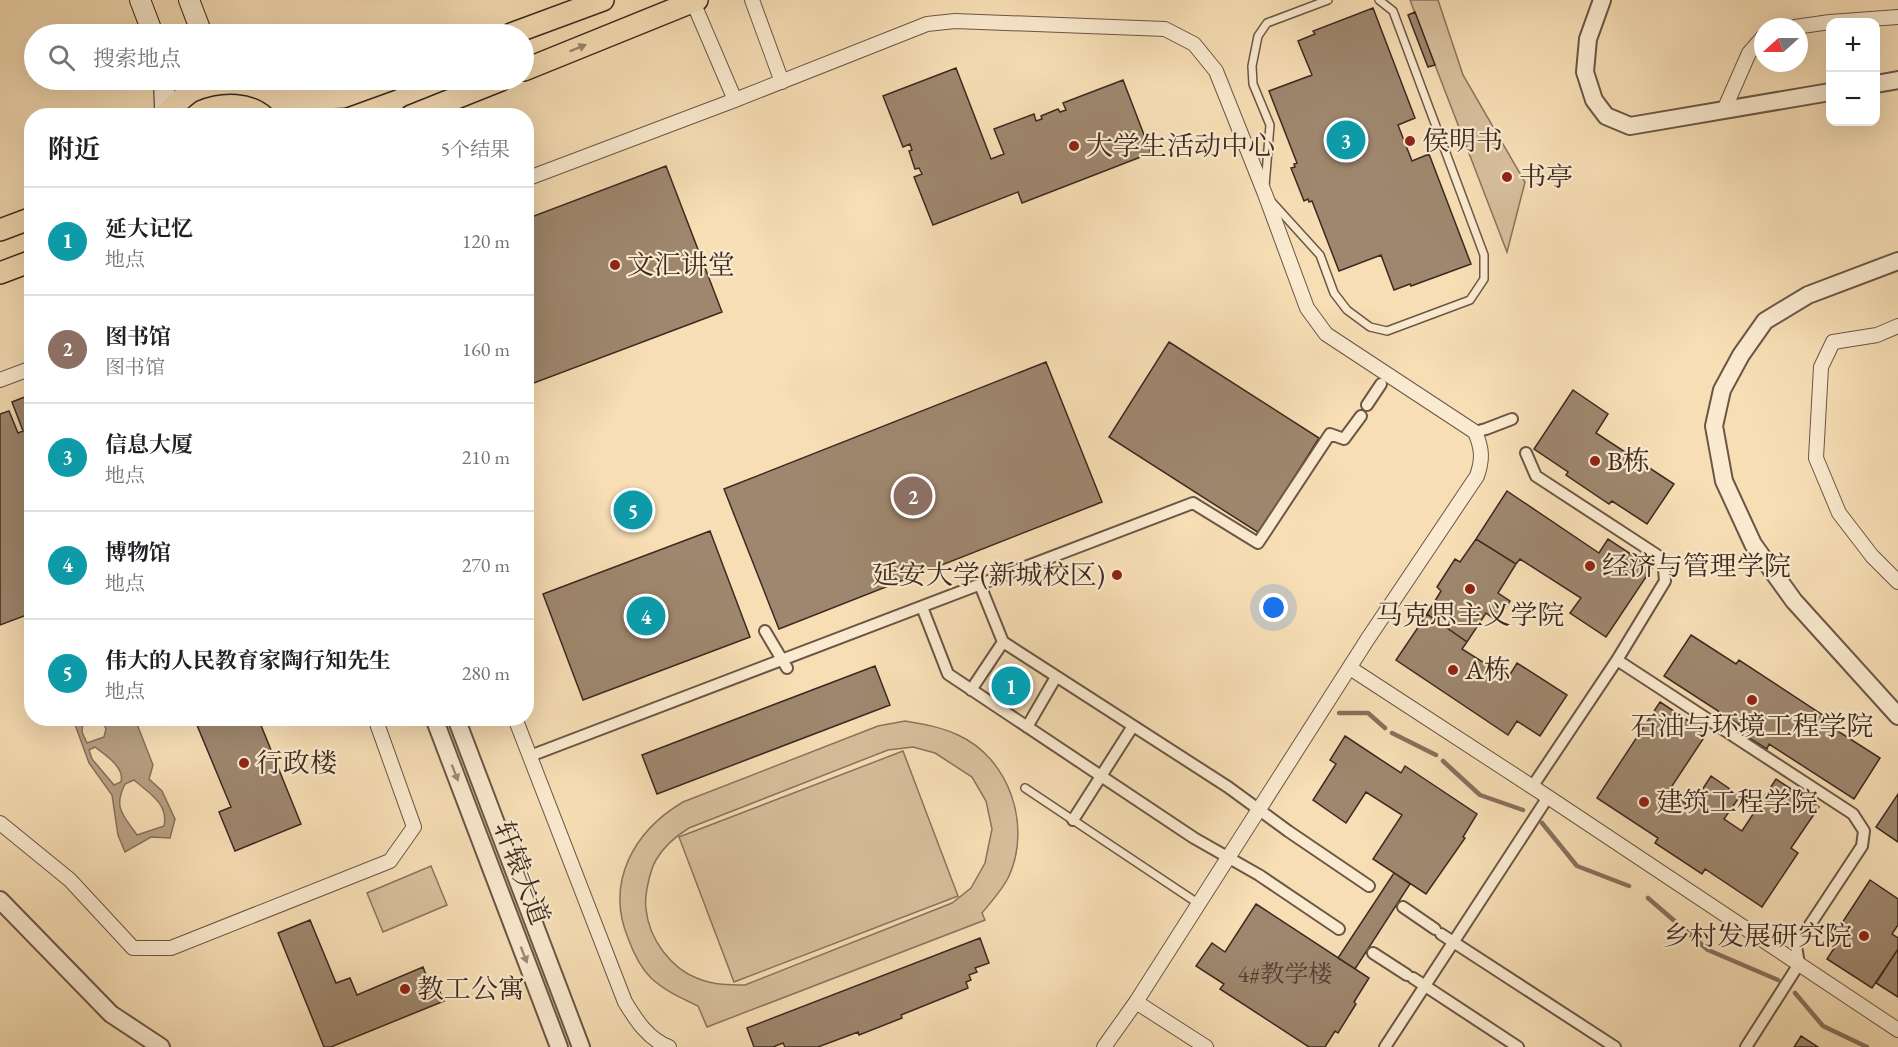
<!DOCTYPE html>
<html lang="zh">
<meta charset="utf-8">
<style>
body{margin:0;font-family:"EB Garamond","Noto Serif SC",serif;background:#f6f6f6;color:#202124}
.controls{position:absolute;right:18px;top:18px;display:grid;overflow:hidden;border-radius:12px;box-shadow:0 6px 24px #0002}
.controls button{width:54px;height:54px;display:grid;place-items:center;padding:0;border:0;border-bottom:2px solid #e0e0e0;background:#fff;color:#202124;font:30px sans-serif}
.compass{position:absolute;left:1754px;top:18px;width:54px;height:54px;border-radius:50%;background:#fff;box-shadow:0 6px 24px #0002;rotate:249deg}
.you{position:absolute;left:1274px;top:608px;width:21px;height:21px;margin:-15px;border:4px solid #fff;border-radius:50%;background:#1a73e8;box-shadow:0 0 0 9px #1a73e833}
.badge{display:grid;place-items:center;width:39px;height:39px;border-radius:50%;background:#0b8043;color:#fff;font-size:20px;font-weight:700}
.pin{position:absolute;translate:-50% -50%;border:3px solid #fff;box-shadow:0 2px 6px #0006}
.list{margin:0;padding:0;list-style:none}
h2{display:flex;justify-content:space-between;align-items:center;height:78px;margin:0;padding:0 24px;font-size:26px}
h2 small{font-size:20px;font-weight:400;color:#757577}
.list li{display:grid;grid-template-columns:39px 1fr auto;gap:18px;align-items:center;box-sizing:border-box;height:108px;padding:0 24px;border-top:2px solid #e0e0e0}
.list b{display:block;font-size:22px;white-space:nowrap}
.list p{margin:0;font-size:20px;white-space:nowrap;color:#757577}
.list em{font-size:20px;font-style:normal;color:#757577}
.icon{flex:none;width:33px;height:33px;fill:none;stroke:currentColor;stroke-width:2;stroke-linecap:round;stroke-linejoin:round}
.map{position:relative;flex:none;width:1898px;height:1047px;overflow:hidden}
.search{position:absolute;background:#fff;box-shadow:0 6px 24px #0002;left:24px;top:24px;width:510px;height:66px;display:flex;align-items:center;gap:15px;box-sizing:border-box;padding:0 21px;border-radius:33px;color:#757577;font-size:22px}
.panel{position:absolute;background:#fff;box-shadow:0 6px 24px #0002;left:24px;top:108px;width:510px;height:618px;border-radius:24px}
.map>svg:first-child{display:block}
.green{fill:#d7bf9c;stroke:#8a745e;stroke-width:1.5;fill-rule:evenodd}
.water{fill:#b8a083;stroke:#87705c;stroke-width:1.5;fill-rule:evenodd}
.lines{fill:none;stroke-linecap:round;stroke-linejoin:round}
.stream{stroke:#87705c;stroke-width:4.5}
.building{fill:#9e876e;stroke:#3d2921;stroke-width:1.5}
.service-casing{stroke:#6c5646;stroke-width:10}
.pedestrian-casing{stroke:#6c5646;stroke-width:14}
.minor-casing{stroke:#6c5646;stroke-width:16}
.tertiary-casing{stroke:#6c5646;stroke-width:20}
.secondary-casing{stroke:#3d2921;stroke-width:22}
.primary-casing{stroke:#3d2921;stroke-width:24}
.service{stroke:#faeacf;stroke-width:7}
.pedestrian{stroke:#faeacf;stroke-width:10}
.minor{stroke:#faeacf;stroke-width:14}
.tertiary{stroke:#faeacf;stroke-width:16}
.secondary{stroke:#faeacf;stroke-width:20}
.primary{stroke:#f7deb5;stroke-width:21}
.oneway{fill:#9a846b}
.oneway2{fill:#9c8a78}
.poi-dot{fill:#8f2418;stroke:#faeacf;stroke-width:2}
.labels{text-anchor:middle;stroke-width:4.5;stroke-linejoin:round;paint-order:stroke}
.number-label{font-size:24px;fill:#554034}
.poi-label{font-size:27px;fill:#3d2921;stroke:#faeacf;text-anchor:start}
.street-label{font-size:27px;fill:#3d2921;stroke:#faeacf}
</style>
<div class="map">
<svg width="1898" height="1047" viewBox="0 0 1898 1047">
<rect width="100%" height="100%" fill="#f7deb5"/>
<filter id="stains"><feTurbulence type="fractalNoise" baseFrequency=".00333" numOctaves="4"/><feColorMatrix values="0 0 0 0 .2 0 0 0 0 .09 0 0 0 0 .02 0 0 0 .5 -.17"/></filter>
<radialGradient id="worn" r=".72"><stop offset=".6" stop-color="#630" stop-opacity="0"/><stop offset="1" stop-color="#630" stop-opacity=".3"/></radialGradient>
<!-- green -->
<path class="green" d="M1410 0H1438L1463 75 1525 182 1507 252Z
M905 721C923 724 941 727 958 735 1009 758 1032 825 1009 876 1003 889 991 902 982 913L985 920 707 1027 698 1006C681 998 665 991 651 978 640 967 633 952 628 938 605 882 634 831 683 802L878 726ZM913 747 935 753 972 777 986 801 992 829 985 863 971 888 952 903 745 985C730 985 714 985 699 979 671 969 649 939 646 909 644 897 650 870 656 860 664 846 676 836 689 828L888 750Z
M903 751 958 896 734 982 679 837Z
M431 866 447 905 383 932 367 893Z"/>
<!-- water -->
<path class="water" d="M73 719H83L82 732 87 743 104 737 106 729 102 719H135L153 765 149 779 162 791 175 819 170 838 151 837 125 852 118 835 112 795 89 763ZM95 747C105 755 125 767 121 782L114 785 92 759 89 750ZM134 780C149 793 169 804 164 826L137 835C123 815 113 808 125 784Z"/>
<g class="lines">
<!-- stream -->
<path class="stream" d="M1339 713H1368L1385 728
M1392 733 1436 755
M1443 761 1480 795 1523 810
M1542 823 1577 866 1629 886
M1648 898 1708 950 1778 980
M1795 993 1823 1026 1867 1047"/>
</g>
<!-- building -->
<path class="building" d="M1373 8 1415 118 1398 125 1412 161 1429 154 1471 264 1411 286 1410 284 1394 290 1381 255 1339 271 1312 201 1309 202 1308 199 1304 201 1291 168 1295 167 1294 164 1297 163 1269 91 1312 75 1298 41 1315 34 1313 31Z
M1415 12 1435 65 1428 67 1408 15Z
M956 68 991 159 1004 154 994 129 1034 114 1036 121 1042 119 1041 116 1058 109 1060 112 1066 110 1063 103 1123 80 1151 153 1022 203 1018 192 933 225 914 177 922 174 919 168 915 169 909 151 912 150 910 144 903 147 883 96Z
M666 166 722 312 526 386V219Z
M1169 342 1319 438 1259 533 1109 437Z
M1046 362 1102 502 779 629 724 489Z
M1573 390 1608 414 1596 433 1674 484 1647 524 1612 501 1609 504 1566 475 1568 472 1534 449Z
M32 394V613L0 625V414L9 411 18 433 23 431 12 402Z
M1507 491 1599 553 1608 539 1652 568 1606 637 1570 613 1581 598 1520 559 1516 564 1476 539Z
M710 531 750 637 583 700 543 594Z
M1476 539 1516 564 1498 593 1510 601 1498 622 1486 613 1467 642 1427 614 1441 591 1437 587 1455 559 1460 562Z
M1427 614 1467 642 1462 649 1508 678 1517 663 1567 695 1540 736 1517 721 1508 735 1396 660Z
M1691 635 1736 664 1739 660 1838 725 1836 730 1880 758 1854 799 1769 744 1767 749 1746 736 1749 731 1664 676Z
M875 666 890 705 657 794 642 755Z
M1660 702 1707 733 1668 792 1691 807 1711 776 1740 796 1724 819 1742 831 1776 779 1819 807 1791 848 1798 853 1762 907 1705 869 1702 874 1655 843 1658 838 1597 798Z
M194 718H258L301 824 235 851 219 812 231 807Z
M1345 736 1401 773 1405 766 1477 814 1463 837 1465 838 1426 894 1373 859 1402 815 1366 792 1346 823 1313 800 1336 764 1330 760Z
M1898 794V842L1876 827Z
M1394 873 1410 884 1355 969 1338 958Z
M1870 880 1898 899V925L1892 934 1898 938V949L1872 988 1827 959 1835 947 1829 943Z
M1256 904 1369 978 1354 1002 1356 1004 1338 1033 1335 1031 1325 1047H1309L1220 989 1224 984 1196 966 1212 943 1225 952Z
M310 920 336 983 350 978 357 995 423 967 428 980 434 978 444 1001 331 1047H324L278 933Z
M980 938 989 963 975 968 977 972 969 975 971 980 966 982 968 988 901 1015 902 1018 859 1035 858 1032 818 1047H785L783 1043 773 1047H754L747 1028Z
M1898 949V997L1876 983Z
M1801 1036 1818 1047H1794Z"/>
<g class="lines">
<defs>
<path id="service" d="M1265 186 1270 125 1253 84 1252 66 1258 36 1267 23 1328 0
M1271 201 1320 255 1334 293 1347 310 1370 327 1387 331 1470 300 1484 279V255L1393 11 1379 0
M1025 788 1199 904"/>
<path id="pedestrian" d="M1367 405 1381 384
M1475 432 1486 429 1512 419
M1526 453 1536 476 1657 555 1664 569 1665 581 1617 660 1532 787
M980 585 1003 642 1228 787 1288 831 1369 886
M922 607 948 674 1194 838 1259 875 1339 929
M765 631 787 668
M1617 660 1853 814 1864 831 1862 846 1796 946 1799 964 1746 1047
M971 690 1003 642
M1027 727 1056 677
M530 756 1193 503 1258 543 1330 434 1344 439 1361 416
M1073 820 1133 726
M1403 907 1435 929
M1441 934 1615 1047
M1373 953 1407 975
M1413 978 1518 1047
M1385 1047 1548 797"/>
<path id="minor" d="M752 0 782 82
M693 2 735 100
M1795 27 1830 22 1898 17
M1724 110 1749 53 1763 37
M526 179 735 100 927 24 955 21 1165 29 1194 44 1216 71 1265 194 1307 308 1326 334 1475 432C1482 448 1483 459 1477 476L1367 640 1136 1002 1104 1047
M1898 326 1877 335 1833 342 1821 367 1816 458 1839 513 1872 556 1898 582
M0 380 32 368
M1350 668 1548 797 1898 1030
M515 718 625 1002C636 1020 648 1039 669 1047
M0 823 70 880 133 948H171L390 861 414 827 375 718
M1136 1002 1206 1047"/>
<path id="tertiary" d="M1602 0 1588 39 1585 72 1594 100 1606 116 1630 126 1830 92
M1876 84 1898 80
M1898 261 1808 295 1765 321 1741 355 1722 390 1714 426 1724 481 1753 544 1794 601 1898 716
M434 718 559 1047
M456 718 581 1047
M0 900 111 1014 161 1047"/>
<path id="secondary" d="M140 0 153 34
M189 0 202 34
M164 80 165 115"/>
<path id="primary" d="M511 34 603 0
M524 70 697 0
M280 100 343 97 390 80
M164 116C172 108 183 96 192 91 220 79 257 79 280 101 285 105 288 111 292 116
M411 116 501 80
M0 230 32 218
M0 273 32 261"/>
</defs>
<!-- service casing -->
<use href="#service" class="service-casing"/>
<!-- pedestrian casing -->
<use href="#pedestrian" class="pedestrian-casing"/>
<!-- minor casing -->
<use href="#minor" class="minor-casing"/>
<!-- tertiary casing -->
<use href="#tertiary" class="tertiary-casing"/>
<!-- secondary casing -->
<use href="#secondary" class="secondary-casing"/>
<!-- primary casing -->
<use href="#primary" class="primary-casing"/>
<!-- service -->
<use href="#service" class="service"/>
<!-- pedestrian -->
<use href="#pedestrian" class="pedestrian"/>
<!-- minor -->
<use href="#minor" class="minor"/>
<!-- tertiary -->
<use href="#tertiary" class="tertiary"/>
<!-- secondary -->
<use href="#secondary" class="secondary"/>
<!-- primary -->
<use href="#primary" class="primary"/>
</g>
<!-- one-way arrows -->
<defs><path id="oneway-solid" d="M-6-.8H1V-3.2L6.5 0L1 3.2V.8H-6Z" transform="scale(1.5)"/></defs>
<use class="oneway" href="#oneway-solid" transform="translate(578 48) rotate(-22)"/>
<g class="oneway2">
<use href="#oneway-solid" transform="translate(455 773) rotate(69)"/>
<use href="#oneway-solid" transform="translate(524 955) rotate(69)"/>
</g>
<!-- markers -->
<g class="poi-dot">
<circle cx="1410" cy="141" r="6"/>
<circle cx="1074" cy="146" r="6"/>
<circle cx="1507" cy="177" r="6"/>
<circle cx="615" cy="265" r="6"/>
<circle cx="1595" cy="461" r="6"/>
<circle cx="1590" cy="566" r="6"/>
<circle cx="1117" cy="575" r="6"/>
<circle cx="1470" cy="589" r="6"/>
<circle cx="1453" cy="670" r="6"/>
<circle cx="1752" cy="700" r="6"/>
<circle cx="244" cy="763" r="6"/>
<circle cx="1644" cy="802" r="6"/>
<circle cx="1864" cy="936" r="6"/>
<circle cx="405" cy="989" r="6"/>
</g>
<g class="labels">
<!-- number labels -->
<g class="number-label">
<text x="1285" y="982">4#教学楼</text>
</g>
<!-- poi labels -->
<g class="poi-label">
<text x="1422" y="150">侯明书</text>
<text x="1086" y="155">大学生活动中心</text>
<text x="1519" y="186">书亭</text>
<text x="627" y="274">文汇讲堂</text>
<text x="1607" y="470">B栋</text>
<text x="1602" y="575">经济与管理学院</text>
<text x="1105" y="584" text-anchor="end">延安大学(新城校区)</text>
<text x="1470" y="624" text-anchor="middle">马克思主义学院</text>
<text x="1465" y="679">A栋</text>
<text x="1752" y="735" text-anchor="middle">石油与环境工程学院</text>
<text x="256" y="772">行政楼</text>
<text x="1656" y="811">建筑工程学院</text>
<text x="1852" y="945" text-anchor="end">乡村发展研究院</text>
<text x="417" y="998">教工公寓</text>
</g>
<!-- street labels -->
<g class="street-label">
<text transform="translate(522 873) rotate(69)" y="9">轩辕大道</text>
</g>
</g>
<rect width="100%" height="100%" filter="url(#stains)"/>
<rect width="100%" height="100%" fill="url(#worn)"/>
</svg>
<div class="controls">
<button>+</button>
<button>−</button>
</div>
<svg class="compass" viewBox="-18 -18 36 36"><path d="M0-13l5 13h-10z" fill="#e53935"/><path d="M0 13l5-13h-10z" fill="#757577"/></svg>
<div class="you"></div>
<div class="pin badge" style="left:1011px;top:686px;background:#0f9aa8">1</div>
<div class="pin badge" style="left:913px;top:496px;background:#8d6e63">2</div>
<div class="pin badge" style="left:1346px;top:140px;background:#0f9aa8">3</div>
<div class="pin badge" style="left:646px;top:616px;background:#0f9aa8">4</div>
<div class="pin badge" style="left:633px;top:510px;background:#0f9aa8">5</div>
<div class="search"><svg class="icon" aria-label="search" viewBox="0 0 24 24"><circle cx="10" cy="10" r="6"/><path d="M15 15l6 6"/></svg>搜索地点</div>
<section class="panel">
<h2>附近<small>5个结果</small></h2>
<ul class="list">
<li><span class="badge" style="background:#0f9aa8">1</span><div><b>延大记忆</b><p>地点</p></div><em>120 m</em></li>
<li><span class="badge" style="background:#8d6e63">2</span><div><b>图书馆</b><p>图书馆</p></div><em>160 m</em></li>
<li><span class="badge" style="background:#0f9aa8">3</span><div><b>信息大厦</b><p>地点</p></div><em>210 m</em></li>
<li><span class="badge" style="background:#0f9aa8">4</span><div><b>博物馆</b><p>地点</p></div><em>270 m</em></li>
<li><span class="badge" style="background:#0f9aa8">5</span><div><b>伟大的人民教育家陶行知先生</b><p>地点</p></div><em>280 m</em></li>
</ul>
</section>
</div>
